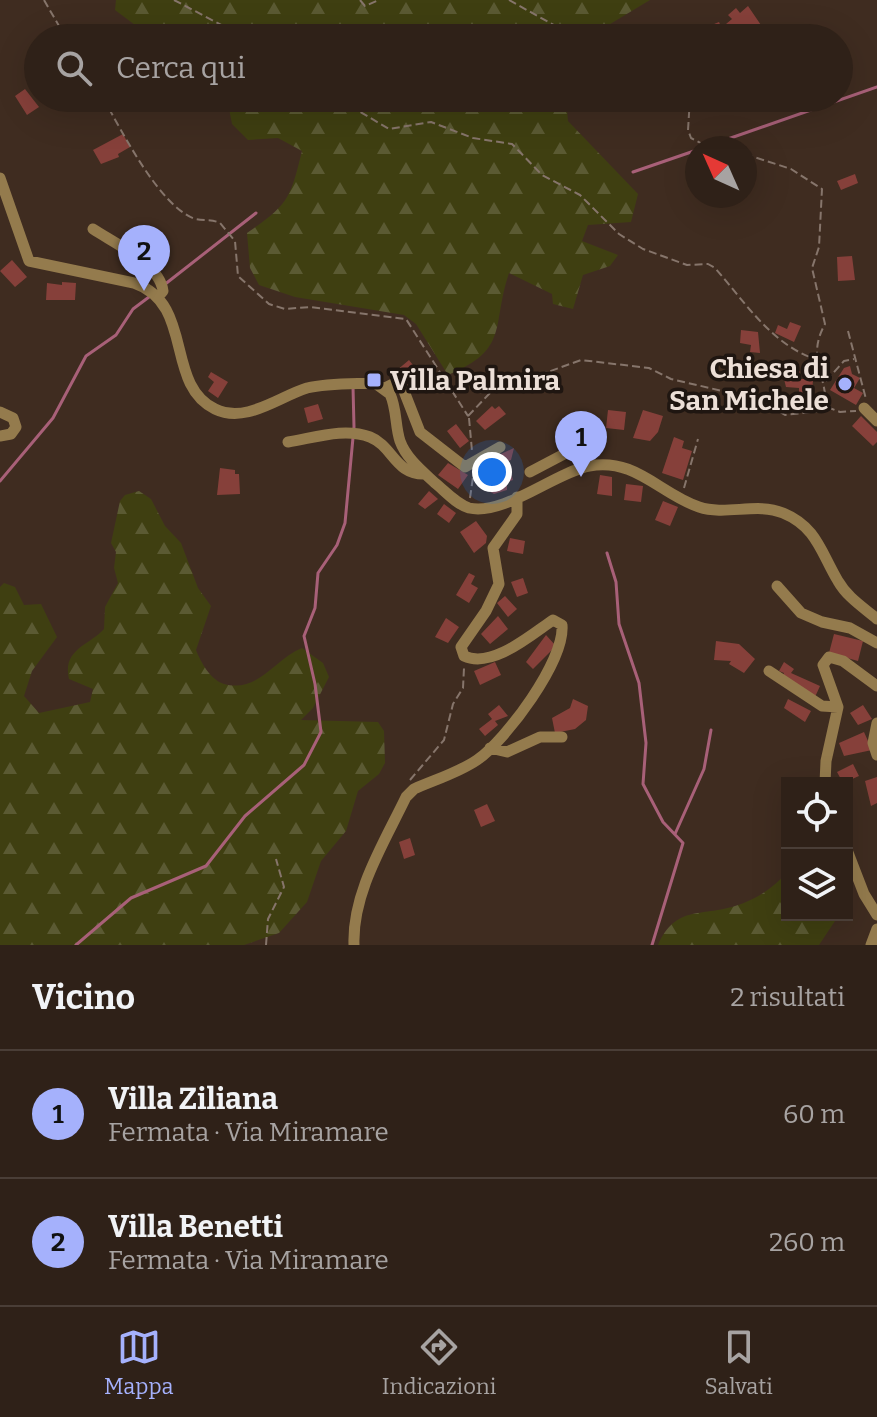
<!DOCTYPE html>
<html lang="it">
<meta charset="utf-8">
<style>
body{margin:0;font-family:Bitter,serif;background:#372921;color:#f1f3f6}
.controls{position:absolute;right:24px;bottom:24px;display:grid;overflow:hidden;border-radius:0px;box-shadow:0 8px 32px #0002}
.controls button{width:72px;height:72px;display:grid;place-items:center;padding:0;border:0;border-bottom:2px solid #4a3e37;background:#2f2118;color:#f1f3f6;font:40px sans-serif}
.compass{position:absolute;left:685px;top:136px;width:72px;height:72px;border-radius:50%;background:#2f2118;box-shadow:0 8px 32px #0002;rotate:315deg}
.you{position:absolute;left:492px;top:472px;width:28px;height:28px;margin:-20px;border:6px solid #fff;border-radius:50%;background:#1a73e8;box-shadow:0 0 0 12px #1a73e833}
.badge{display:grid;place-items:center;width:52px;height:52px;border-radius:50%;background:#a5b1fc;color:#111;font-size:26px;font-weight:700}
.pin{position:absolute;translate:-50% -66px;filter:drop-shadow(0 2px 4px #0008)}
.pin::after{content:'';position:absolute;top:42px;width:28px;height:24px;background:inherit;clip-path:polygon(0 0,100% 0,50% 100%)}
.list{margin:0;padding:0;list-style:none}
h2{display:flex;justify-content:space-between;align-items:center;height:104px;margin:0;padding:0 32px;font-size:34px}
h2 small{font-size:26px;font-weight:400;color:#a7a3a2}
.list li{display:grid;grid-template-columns:52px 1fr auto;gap:24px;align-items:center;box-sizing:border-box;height:128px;padding:0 32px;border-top:2px solid #4a3e37}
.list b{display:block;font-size:30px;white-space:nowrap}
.list p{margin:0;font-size:26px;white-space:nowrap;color:#a7a3a2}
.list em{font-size:26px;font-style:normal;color:#a7a3a2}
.icon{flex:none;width:44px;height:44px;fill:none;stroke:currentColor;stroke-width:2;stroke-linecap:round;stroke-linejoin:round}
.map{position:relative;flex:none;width:877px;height:945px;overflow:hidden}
.search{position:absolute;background:#2f2118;box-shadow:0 8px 32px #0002;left:24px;right:24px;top:24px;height:88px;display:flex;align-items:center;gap:20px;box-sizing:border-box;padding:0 28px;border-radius:44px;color:#a7a3a2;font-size:30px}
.sheet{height:360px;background:#2f2118}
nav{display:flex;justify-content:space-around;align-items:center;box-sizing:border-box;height:112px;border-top:2px solid #4a3e37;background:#2f2118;font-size:22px;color:#a7a3a2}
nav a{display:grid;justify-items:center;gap:4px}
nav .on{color:#a5b1fc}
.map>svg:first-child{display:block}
.forest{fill:url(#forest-firs)}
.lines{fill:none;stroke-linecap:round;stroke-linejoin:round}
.stream{stroke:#a86078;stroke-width:3}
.building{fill:#86403a}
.path{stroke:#86756b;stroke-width:2;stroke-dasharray:8 4;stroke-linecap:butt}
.minor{stroke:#947b4d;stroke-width:11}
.poi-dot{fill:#a5b1fc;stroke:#1f1611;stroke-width:3}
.labels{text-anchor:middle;stroke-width:7;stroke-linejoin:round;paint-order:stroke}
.poi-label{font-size:28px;font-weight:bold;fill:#ecdfd7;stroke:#1f1611;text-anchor:end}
</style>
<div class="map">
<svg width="877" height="945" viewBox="0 0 877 945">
<defs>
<pattern id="forest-firs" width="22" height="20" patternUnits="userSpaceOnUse" patternTransform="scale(2)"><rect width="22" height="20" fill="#3f3f11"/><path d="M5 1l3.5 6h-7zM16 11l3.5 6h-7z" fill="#5b5a33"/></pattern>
</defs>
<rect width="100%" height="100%" fill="#3f2c20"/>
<!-- forest -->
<path class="forest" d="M116 0H650L587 38H139V28L115 10Z
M227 98H566L568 121 638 194 631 222 588 225 582 241 618 255 610 266 583 275 573 309 553 304 552 294 509 273C491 327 510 349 448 375L416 324 404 315 295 297 259 285 250 268 247 233C289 204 290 199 302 151L278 138 248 140 232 124Z
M139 491 151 499 165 526 181 543 198 588 211 606 196 650C201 663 211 680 224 684 259 693 273 660 302 648L323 663 329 677 313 708 301 720 378 722 384 731 385 763 379 774 358 791 346 831 321 861 307 902 279 933 244 945H0V587L4 583 15 587 24 605 41 604 57 637 32 671 24 696 39 713 90 702 93 689 69 679C62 649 90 645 104 629L105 607 118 583 114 568 116 552 111 543 120 501 125 495Z
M787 872V915H839L819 945H658C676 905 700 917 735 906 755 900 774 888 787 872Z"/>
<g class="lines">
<!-- stream -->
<path class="stream" d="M702 148 877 87
M633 172 697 150
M164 285 256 213
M0 481 53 418 86 356 116 335 133 309 149 297
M607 553 616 582 619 624 639 683 646 743 643 784 663 822 683 843 652 945
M675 834 704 769 711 730
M76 945 131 898 206 866 245 816 304 765 321 732 315 684 304 636 315 608 318 573 337 545 345 523 354 427 353 387"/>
</g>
<!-- building -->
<path class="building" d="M748 6 763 28 751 38H746L736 25 731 29 726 24 732 19 728 15 736 8 740 13Z
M719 22 723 31 714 35 716 38H705L702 29Z
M25 89 39 107 27 115 15 96Z
M123 134 130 147 118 154 119 157 101 164 93 150Z
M855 174 858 183 841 190 837 181Z
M852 256 855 280 838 281 837 257Z
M12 260 27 277 15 287 0 271Z
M62 282 76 283 75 300H46L47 283 62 285Z
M790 322 801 326 794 342 775 333 778 325 787 329Z
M741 330 758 332 760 353 750 352 751 345 740 343Z
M409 360 423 378 409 388 396 371Z
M850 366 852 374 860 378 854 388 863 393 856 405 830 390 844 368Z
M782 371H800V379H813L812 394 799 393V388L786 387Z
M211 372 228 382 218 398 208 391 214 382 208 377Z
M318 404 323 419 308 423 304 408Z
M492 406 495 409 499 406 506 414 485 430 476 421Z
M608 410 626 412 624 430 606 428Z
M643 410 663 416 658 432 650 441 633 438Z
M861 416 877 432V442L873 446 852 426Z
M456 424 469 441 460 448 447 431Z
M674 437 684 441 682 448 692 451 683 480 662 473Z
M514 448 511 460 492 467 490 459Z
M448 463 468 475 458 489 438 475Z
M509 467 513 480 507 482V490L494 494 485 489 481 476Z
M220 468 235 470V474H239L240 494 217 495Z
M600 475 612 477V496L597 494Z
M626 484 643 486 641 502 624 500Z
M429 491 438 499 425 509 418 504Z
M663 501 678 507 670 526 655 520Z
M444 504 456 513 449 523 437 514Z
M476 521 487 536 486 543 474 553 460 532Z
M510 538 525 541 523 554 507 551Z
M469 573 475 576 471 584 478 588 469 603 456 595Z
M523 578 528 593 517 597 511 582Z
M505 596 517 609 508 617 497 603Z
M498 616 508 629 490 644 481 634Z
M446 618 459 627 448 643 435 637Z
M834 634 863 641 858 661 829 653Z
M546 635 556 646 533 669 526 662Z
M716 641 739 644 755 659 744 673 729 664 731 661 714 660Z
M495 662 501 675 480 685 474 671Z
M784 662 794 669 791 673 820 686 815 697 781 679 784 673 779 671Z
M573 699 588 706 586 720 575 729 555 733 552 718 570 708Z
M788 699 811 711 805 722 784 708Z
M499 705 508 716 495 721 498 725 485 736 479 729 492 719 488 714Z
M863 705 872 719 858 725 850 713Z
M864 732 872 750 844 756 839 743Z
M853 764 859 776 843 783 837 772Z
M877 777V803L871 806 865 781Z
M487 804 495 821 481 827 474 810Z
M410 838 415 855 404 859 399 842Z"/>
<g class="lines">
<!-- path -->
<path class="path" d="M44 0 66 38
M174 0 246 38
M360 0 365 6 379 0
M509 0 577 38
M103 98C122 131 159 206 195 219 204 221 212 219 220 223L235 241 238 276 269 304 285 309 310 307 406 319 468 416
M306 98 328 109 347 104 389 129 431 122 473 138 512 144 542 175 580 195 619 234 643 249 687 265 708 264 715 268C745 302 771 344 815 359
M690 98 688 130 691 138 710 148
M745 154 791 169 822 189 819 247 812 268 825 324C807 357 825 371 826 405
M848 331 866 399
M826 381 844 361 854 359
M827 407 840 412 856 411
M468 416 490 393 581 360 649 368 671 379 761 400 785 415 820 411 826 406
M469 418 472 451
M684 488 698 439
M470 498 473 477
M410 780 444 740 453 704 463 688 464 668
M266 945 268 919 284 887 276 859"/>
<!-- minor -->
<path class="minor" d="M0 178 29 261 134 283C195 304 164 384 215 409 246 424 278 397 307 388 328 383 353 384 375 383L390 394C397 409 395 426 400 441 406 458 422 471 435 483 445 491 456 504 469 508 504 516 554 473 589 466 635 457 660 494 699 507 726 516 757 502 783 513 817 527 821 553 838 581 847 597 863 607 877 619
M93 229C114 243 160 264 163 291L158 297
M385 388 395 383 402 386 420 432 465 467 500 447
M864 408 877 421
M0 412 13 418 16 427 11 434 0 436
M288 442C314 438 344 427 370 437 393 446 395 475 425 474
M530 472 568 452 582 454 588 466
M777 586 801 613 822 622 850 628 877 643
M769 671 822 706 838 707
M877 723 873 743 877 755
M490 748 507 752 540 737H562
M825 783 826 761 838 707 823 665 829 657 843 661 877 686
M847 850 864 894 877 915
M354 945C352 893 384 843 406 797L414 789C434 780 458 773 477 760 506 740 565 661 562 625L553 620C531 635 492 669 464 656L461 647 486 611 499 584 493 548 517 514V497
M871 945 877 929"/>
</g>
<!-- markers -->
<g class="poi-dot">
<rect x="366" y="372" width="16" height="16" rx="4"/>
<circle cx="845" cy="384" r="8"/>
</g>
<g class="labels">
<!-- poi labels -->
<g class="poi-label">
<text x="829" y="378">Chiesa di<tspan x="829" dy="32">San Michele</tspan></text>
<text x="390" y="390" text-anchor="start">Villa Palmira</text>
</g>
</g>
</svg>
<div class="controls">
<button><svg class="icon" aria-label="locate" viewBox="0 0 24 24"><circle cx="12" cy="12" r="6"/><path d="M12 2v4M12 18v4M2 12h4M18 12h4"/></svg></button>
<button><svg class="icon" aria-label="layers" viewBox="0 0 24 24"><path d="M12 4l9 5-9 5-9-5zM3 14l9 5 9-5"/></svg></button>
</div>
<svg class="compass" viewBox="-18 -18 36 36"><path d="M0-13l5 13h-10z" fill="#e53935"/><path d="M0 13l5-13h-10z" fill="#a7a3a2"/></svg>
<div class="you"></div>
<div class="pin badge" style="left:581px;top:477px">1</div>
<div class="pin badge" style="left:144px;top:291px">2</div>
<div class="search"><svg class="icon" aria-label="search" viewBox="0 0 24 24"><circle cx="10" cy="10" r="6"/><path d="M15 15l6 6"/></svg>Cerca qui</div>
</div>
<section class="sheet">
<h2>Vicino<small>2 risultati</small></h2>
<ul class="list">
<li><span class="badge">1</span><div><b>Villa Ziliana</b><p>Fermata · Via Miramare</p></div><em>60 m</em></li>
<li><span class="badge">2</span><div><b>Villa Benetti</b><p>Fermata · Via Miramare</p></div><em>260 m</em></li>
</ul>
</section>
<nav>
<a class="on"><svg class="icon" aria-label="map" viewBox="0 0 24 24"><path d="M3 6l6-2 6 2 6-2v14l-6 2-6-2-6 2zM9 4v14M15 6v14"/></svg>Mappa</a>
<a><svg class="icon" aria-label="directions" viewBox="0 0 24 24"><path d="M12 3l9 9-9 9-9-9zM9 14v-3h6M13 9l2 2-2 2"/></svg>Indicazioni</a>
<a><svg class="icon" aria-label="saved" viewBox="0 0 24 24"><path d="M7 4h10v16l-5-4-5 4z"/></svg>Salvati</a>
</nav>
